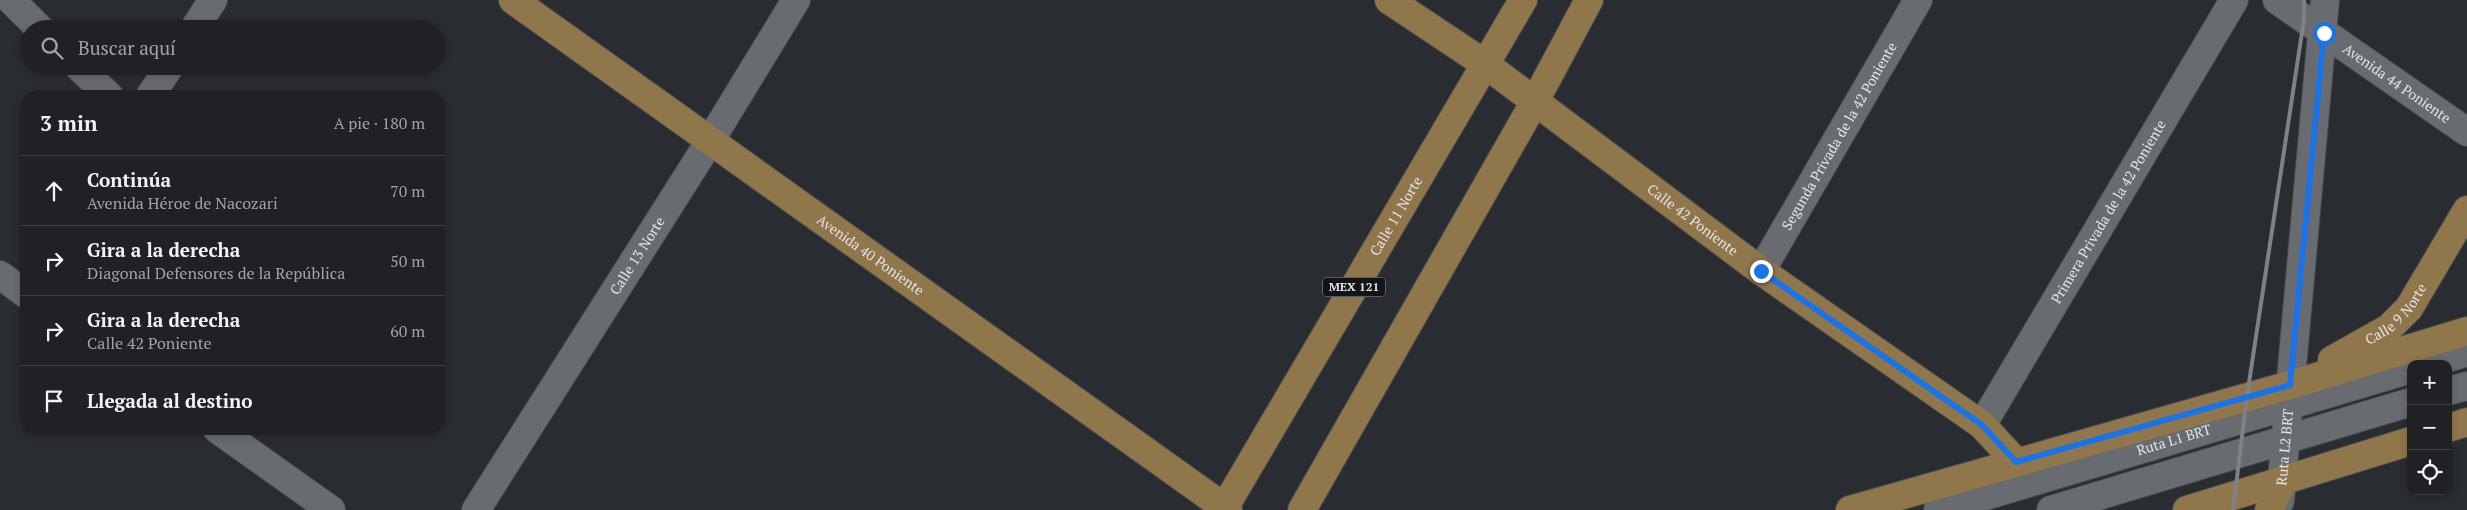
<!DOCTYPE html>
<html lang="es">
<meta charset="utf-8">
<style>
body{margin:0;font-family:"PT Serif",serif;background:#27292c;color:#f1f3f6}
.controls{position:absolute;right:15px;bottom:15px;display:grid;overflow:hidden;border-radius:10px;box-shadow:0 2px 8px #0003}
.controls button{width:45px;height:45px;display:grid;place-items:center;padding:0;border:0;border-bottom:1px solid #3c3e41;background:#1f2124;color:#f1f3f6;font:25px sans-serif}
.stop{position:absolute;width:15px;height:15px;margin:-11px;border:4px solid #1a73e8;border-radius:50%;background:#fff}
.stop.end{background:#1a73e8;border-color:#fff;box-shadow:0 1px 5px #0008}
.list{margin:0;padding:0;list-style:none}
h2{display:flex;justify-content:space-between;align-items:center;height:65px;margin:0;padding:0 20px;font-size:21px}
h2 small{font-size:16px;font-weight:400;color:#a1a3a6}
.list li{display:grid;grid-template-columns:32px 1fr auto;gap:15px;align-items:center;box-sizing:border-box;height:70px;padding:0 20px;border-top:1px solid #3c3e41}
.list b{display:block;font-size:19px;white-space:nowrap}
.list p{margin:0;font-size:16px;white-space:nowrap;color:#a1a3a6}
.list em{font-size:16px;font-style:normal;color:#a1a3a6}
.icon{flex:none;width:28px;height:28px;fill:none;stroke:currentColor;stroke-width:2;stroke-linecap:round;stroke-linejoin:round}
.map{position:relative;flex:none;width:2467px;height:510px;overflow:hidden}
.search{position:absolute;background:#1f2124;box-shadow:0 2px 8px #0003;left:20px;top:20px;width:425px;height:55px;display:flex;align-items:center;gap:12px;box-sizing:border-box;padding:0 18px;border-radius:28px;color:#a1a3a6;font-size:19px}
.panel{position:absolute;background:#1f2124;box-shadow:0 2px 8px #0003;left:20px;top:90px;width:425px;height:345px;border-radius:20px}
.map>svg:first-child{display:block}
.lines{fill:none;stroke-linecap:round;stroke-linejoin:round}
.minor-casing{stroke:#474a4e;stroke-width:30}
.major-casing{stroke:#474a4e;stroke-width:30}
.minor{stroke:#686c71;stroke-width:28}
.major{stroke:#90764b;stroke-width:28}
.rail{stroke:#7f8185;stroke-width:4}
.route{stroke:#1a73e8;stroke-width:6}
.labels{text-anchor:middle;stroke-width:4;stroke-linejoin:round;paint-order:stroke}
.shield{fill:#131416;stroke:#a4a6a8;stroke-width:1}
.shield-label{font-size:12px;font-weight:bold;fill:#e2e4e7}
.street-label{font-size:14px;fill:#e2e4e7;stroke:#131416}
</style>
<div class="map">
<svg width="2467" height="510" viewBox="0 0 2467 510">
<rect width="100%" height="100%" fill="#292c30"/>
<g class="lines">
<defs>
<g id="minor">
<path d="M11 0 40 29"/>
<path id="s1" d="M2277 0 2467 132"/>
<path d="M194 29 213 0"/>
<path d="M78 66 109 96"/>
<path d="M150 96 170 66"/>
<path id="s2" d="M1761 271 1918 0"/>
<path d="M0 275 26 294"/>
<path d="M2428 364 2467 352"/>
<path d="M2448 391 2467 386"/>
<path id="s3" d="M1982 425 2234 0"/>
<path d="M217 429 331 510"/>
<path id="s4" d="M2280 501 2325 0"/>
<path id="s5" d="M476 510 710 141 796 0"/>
<path id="s6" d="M1938 510 2411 369"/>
<path d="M2051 510 2411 402"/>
</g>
<g id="major">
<path id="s7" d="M513 0 1228 510"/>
<path id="s8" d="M1389 0 1485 64 1761 271 1982 425 2016 462"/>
<path id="s9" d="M2332 360 2389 328 2409 308 2467 210"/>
<path d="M2448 428 2467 422"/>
<path id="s10" d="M1223 510 1523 0"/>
<path d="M1302 510 1534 103 1589 0"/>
<path d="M1850 510 2290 385 2467 331"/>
<path d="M2187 510 2411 441"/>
<path d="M2269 510 2283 481"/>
</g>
</defs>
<!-- minor casing -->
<use href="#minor" class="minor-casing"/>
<!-- major casing -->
<use href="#major" class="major-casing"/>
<!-- minor -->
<use href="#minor" class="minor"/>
<!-- major -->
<use href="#major" class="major"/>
<!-- rail -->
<path class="rail" d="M2233 510 2247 396 2304 19V0"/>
</g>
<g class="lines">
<!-- route -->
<path class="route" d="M1761 271 1982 425 2016 462 2290 385 2324 33"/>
</g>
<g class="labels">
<!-- shield labels -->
<rect class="shield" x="1323" y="277.5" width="62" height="19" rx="4"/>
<g class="shield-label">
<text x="1354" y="291">MEX 121</text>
</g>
<!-- street labels -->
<g class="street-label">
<text dy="5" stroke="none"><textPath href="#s1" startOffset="146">Avenida 44 Poniente</textPath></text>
<text dy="5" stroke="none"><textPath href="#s2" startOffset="156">Segunda Privada de la 42 Poniente</textPath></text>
<text dy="5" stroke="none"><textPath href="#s3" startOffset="248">Primera Privada de la 42 Poniente</textPath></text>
<text dy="5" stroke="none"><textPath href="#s10" startOffset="341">Calle 11 Norte</textPath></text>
<text dy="5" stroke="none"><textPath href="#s8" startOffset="375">Calle 42 Poniente</textPath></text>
<text dy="5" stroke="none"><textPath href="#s7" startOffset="439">Avenida 40 Poniente</textPath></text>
<text dy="5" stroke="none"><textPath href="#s5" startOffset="301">Calle 13 Norte</textPath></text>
<text dy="5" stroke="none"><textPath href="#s9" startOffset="80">Calle 9 Norte</textPath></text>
<text dy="5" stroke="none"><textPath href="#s6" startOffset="246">Ruta L1 BRT</textPath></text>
<text dy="5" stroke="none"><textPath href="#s4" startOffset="54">Ruta L2 BRT</textPath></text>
</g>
</g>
</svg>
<div class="controls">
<button>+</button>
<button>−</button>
<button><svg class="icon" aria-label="locate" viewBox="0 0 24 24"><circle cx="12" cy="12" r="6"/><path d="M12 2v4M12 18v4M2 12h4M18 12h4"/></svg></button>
</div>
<div class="stop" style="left:2324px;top:33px"></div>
<div class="stop end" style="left:1761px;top:271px"></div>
<div class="search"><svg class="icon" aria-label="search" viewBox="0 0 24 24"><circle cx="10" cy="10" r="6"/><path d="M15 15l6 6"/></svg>Buscar aquí</div>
<section class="panel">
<h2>3 min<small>A pie · 180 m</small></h2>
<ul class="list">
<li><svg class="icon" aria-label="ahead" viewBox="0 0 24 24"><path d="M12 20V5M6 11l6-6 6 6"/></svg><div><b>Continúa</b><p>Avenida Héroe de Nacozari</p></div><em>70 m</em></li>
<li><svg class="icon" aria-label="right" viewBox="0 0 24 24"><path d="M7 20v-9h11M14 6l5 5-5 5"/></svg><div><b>Gira a la derecha</b><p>Diagonal Defensores de la República</p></div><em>50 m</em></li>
<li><svg class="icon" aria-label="right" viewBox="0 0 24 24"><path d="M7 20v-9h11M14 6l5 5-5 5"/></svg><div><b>Gira a la derecha</b><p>Calle 42 Poniente</p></div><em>60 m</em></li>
<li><svg class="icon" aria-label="arrive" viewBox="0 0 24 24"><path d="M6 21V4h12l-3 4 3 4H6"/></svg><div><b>Llegada al destino</b></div></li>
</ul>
</section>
</div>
